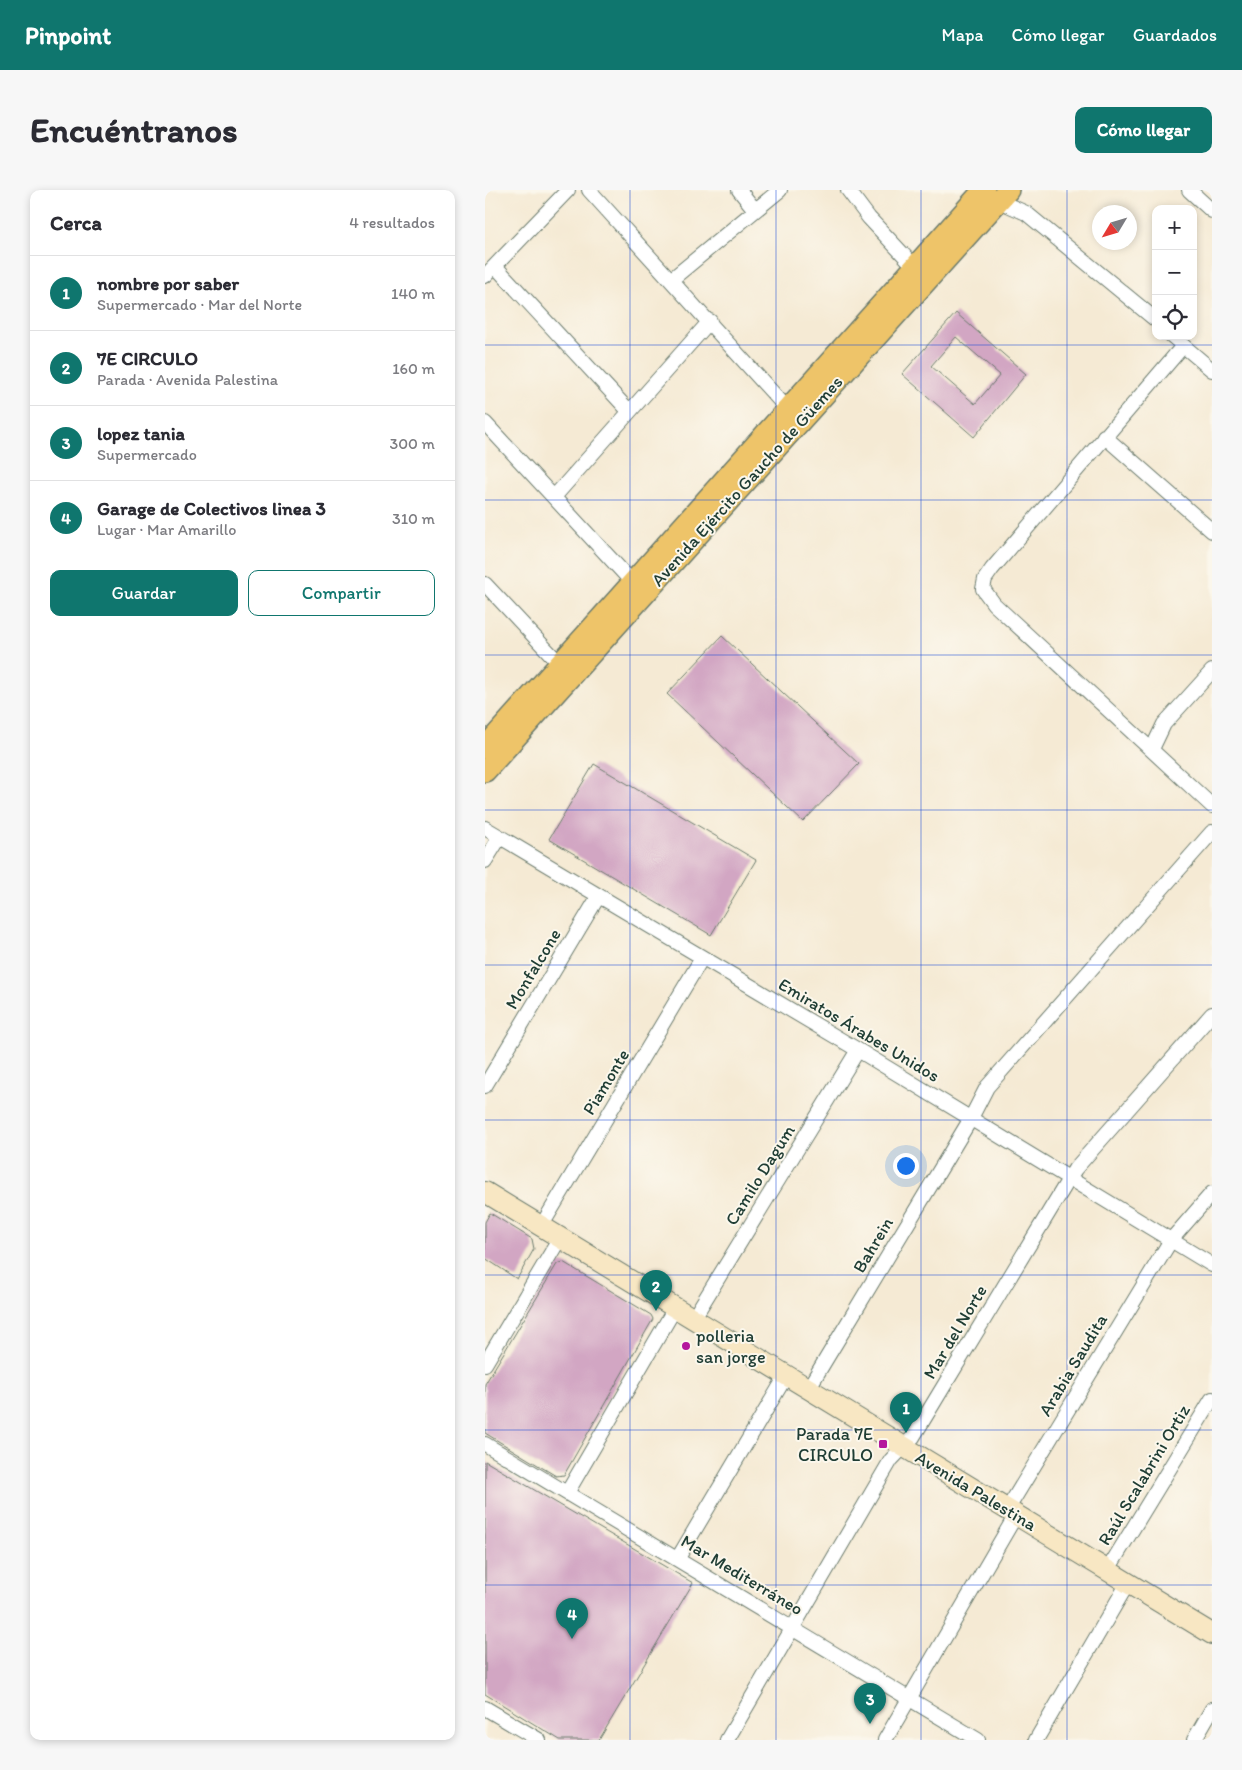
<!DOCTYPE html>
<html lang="es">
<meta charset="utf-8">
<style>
body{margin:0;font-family:Itim,sans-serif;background:#f7f7f7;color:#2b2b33}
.controls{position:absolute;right:15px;top:15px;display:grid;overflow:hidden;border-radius:10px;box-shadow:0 2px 8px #0003}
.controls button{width:45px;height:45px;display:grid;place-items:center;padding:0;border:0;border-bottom:1px solid #e1e1e2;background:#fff;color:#2b2b33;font:25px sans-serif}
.compass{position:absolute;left:607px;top:15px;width:45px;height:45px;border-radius:50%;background:#fff;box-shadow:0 2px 8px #0003;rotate:232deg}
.you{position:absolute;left:420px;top:975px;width:18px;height:18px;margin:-12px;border:4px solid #fff;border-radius:50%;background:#1a73e8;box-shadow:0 0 0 8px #1a73e833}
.badge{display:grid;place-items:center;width:32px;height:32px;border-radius:50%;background:#0f766e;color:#fff;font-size:16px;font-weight:700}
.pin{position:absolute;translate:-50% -41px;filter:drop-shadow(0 1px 2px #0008)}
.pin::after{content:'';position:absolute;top:26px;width:18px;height:15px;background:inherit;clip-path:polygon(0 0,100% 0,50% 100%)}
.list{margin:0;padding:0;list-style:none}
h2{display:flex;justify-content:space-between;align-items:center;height:65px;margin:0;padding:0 20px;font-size:21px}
h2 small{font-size:16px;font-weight:400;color:#7c7c81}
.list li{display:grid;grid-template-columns:32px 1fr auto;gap:15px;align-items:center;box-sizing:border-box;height:75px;padding:0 20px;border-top:1px solid #e1e1e2}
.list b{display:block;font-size:19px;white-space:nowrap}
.list p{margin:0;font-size:16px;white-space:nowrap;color:#7c7c81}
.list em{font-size:16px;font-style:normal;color:#7c7c81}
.actions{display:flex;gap:10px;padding:15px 20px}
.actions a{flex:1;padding:11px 0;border:1px solid #0f766e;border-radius:10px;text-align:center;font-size:18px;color:#0f766e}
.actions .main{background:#0f766e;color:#fff}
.icon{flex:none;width:28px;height:28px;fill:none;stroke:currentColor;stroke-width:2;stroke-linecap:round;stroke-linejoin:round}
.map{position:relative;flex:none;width:727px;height:1550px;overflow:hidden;border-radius:10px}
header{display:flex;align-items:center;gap:30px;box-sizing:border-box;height:70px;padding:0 25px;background:#0f766e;color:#fff}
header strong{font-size:24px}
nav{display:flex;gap:28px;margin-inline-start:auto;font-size:18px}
.intro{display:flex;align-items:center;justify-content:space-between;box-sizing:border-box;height:120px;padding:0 30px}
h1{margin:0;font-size:35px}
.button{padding:12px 22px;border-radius:10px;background:#0f766e;color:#fff;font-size:18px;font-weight:700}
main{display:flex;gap:30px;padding:0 30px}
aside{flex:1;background:#fff;border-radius:10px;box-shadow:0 2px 8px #0003}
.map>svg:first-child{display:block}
.building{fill:#d2a6c3;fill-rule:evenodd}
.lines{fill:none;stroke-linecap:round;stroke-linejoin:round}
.street-casing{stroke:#6a7a6c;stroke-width:16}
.secondary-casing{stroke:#6a7a6c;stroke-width:22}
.primary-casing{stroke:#6a7a6c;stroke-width:24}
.street{stroke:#fff;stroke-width:14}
.secondary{stroke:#f8e7c3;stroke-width:20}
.primary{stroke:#eec469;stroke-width:21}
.grid{fill:none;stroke:#1d4ed8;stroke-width:1;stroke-opacity:0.55}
.poi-dot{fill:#b5179e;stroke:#fbf7ec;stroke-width:2}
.labels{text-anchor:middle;stroke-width:4;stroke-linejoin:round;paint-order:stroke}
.street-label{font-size:18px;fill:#1f3d34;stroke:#fbf7ec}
.poi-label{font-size:18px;fill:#1f3d34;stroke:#fbf7ec;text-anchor:start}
</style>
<header>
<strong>Pinpoint</strong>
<nav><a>Mapa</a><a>Cómo llegar</a><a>Guardados</a></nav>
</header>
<div class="intro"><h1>Encuéntranos</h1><a class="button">Cómo llegar</a></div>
<main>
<aside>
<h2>Cerca<small>4 resultados</small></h2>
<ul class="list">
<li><span class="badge">1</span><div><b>nombre por saber</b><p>Supermercado · Mar del Norte</p></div><em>140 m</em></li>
<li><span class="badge">2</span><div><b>7E CIRCULO</b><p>Parada · Avenida Palestina</p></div><em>160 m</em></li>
<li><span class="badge">3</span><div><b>lopez tania</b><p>Supermercado</p></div><em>300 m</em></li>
<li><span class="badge">4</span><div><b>Garage de Colectivos linea 3</b><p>Lugar · Mar Amarillo</p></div><em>310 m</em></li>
</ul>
<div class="actions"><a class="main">Guardar</a><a>Compartir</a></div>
</aside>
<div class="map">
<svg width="727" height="1550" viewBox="0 0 727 1550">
<rect width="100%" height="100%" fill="#fbf7ec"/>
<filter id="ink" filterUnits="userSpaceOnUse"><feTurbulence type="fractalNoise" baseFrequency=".02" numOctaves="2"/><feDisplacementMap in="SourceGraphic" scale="10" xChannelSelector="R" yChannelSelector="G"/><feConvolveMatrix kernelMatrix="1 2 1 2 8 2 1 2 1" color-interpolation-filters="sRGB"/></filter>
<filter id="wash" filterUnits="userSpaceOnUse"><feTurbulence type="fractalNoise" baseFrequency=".0096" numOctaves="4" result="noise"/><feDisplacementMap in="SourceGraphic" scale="20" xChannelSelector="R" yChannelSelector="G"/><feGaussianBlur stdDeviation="1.12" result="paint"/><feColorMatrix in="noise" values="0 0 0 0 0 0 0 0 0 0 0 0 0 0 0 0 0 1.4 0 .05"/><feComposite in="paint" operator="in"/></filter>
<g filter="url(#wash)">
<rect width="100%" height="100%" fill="#f5ead4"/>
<g id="blocks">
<!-- building -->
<path class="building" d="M471 123 541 184 489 247 417 184ZM471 147 515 185 490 214 446 176Z
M237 446 374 574 318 632 182 504Z
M109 574 271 670 226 745 64 649Z
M5 1023 47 1049 49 1059 32 1089 0 1068V1032Z
M78 1072 166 1125 168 1129 79 1285 71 1286 0 1243V1194L72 1074Z
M0 1271 208 1393 114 1550H75L0 1504Z"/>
</g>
</g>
<g filter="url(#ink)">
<use href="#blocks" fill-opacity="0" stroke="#6a7a6c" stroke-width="1"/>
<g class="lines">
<defs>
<path id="street" d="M104 0 307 224
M254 0 270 20
M363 0 384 28 430 77
M704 0 727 21
M507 8 541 23 671 130
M10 76 144 221
M0 86 83 0
M187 89 295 0
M687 146 727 180
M698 156 507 379 500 389 498 399 509 414 727 616
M0 233 148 393
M619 246 727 341
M69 307 225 131
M0 394 75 474
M667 559 679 534 727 481
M0 638 373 860 727 1075
M0 671 15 647
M0 896 113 707
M57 1035 217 768
M208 1129 373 860
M0 1174 75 1048
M323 1199 485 930 502 897 727 642
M0 1254 493 1550
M82 1303 190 1118
M522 1320 686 1050 727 1003
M193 1368 301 1186
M622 1381 727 1209
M0 1518 54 1550
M242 1550 406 1270 428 1247 590 979 727 824
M400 1550 531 1325
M551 1550 643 1393
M709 1550 727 1519"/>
<path id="secondary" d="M0 1002 727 1444"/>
<path id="primary" d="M0 558 499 0
M0 581 523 0"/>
</defs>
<!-- street casing -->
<use href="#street" class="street-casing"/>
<!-- secondary casing -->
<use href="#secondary" class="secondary-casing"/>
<!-- primary casing -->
<use href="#primary" class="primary-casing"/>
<!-- street -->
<use href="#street" class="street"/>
<!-- secondary -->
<use href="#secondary" class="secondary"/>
<!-- primary -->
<use href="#primary" class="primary"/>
</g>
</g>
<!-- grid -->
<path class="grid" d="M145 0V1550M291 0V1550M436 0V1550M582 0V1550M0 155H727M0 310H727M0 465H727M0 620H727M0 775H727M0 930H727M0 1085H727M0 1240H727M0 1395H727"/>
<!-- markers -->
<g class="poi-dot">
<circle cx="201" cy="1156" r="5"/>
<rect x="393" y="1249" width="10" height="10" rx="2.5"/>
</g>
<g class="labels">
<!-- street labels -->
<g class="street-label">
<text transform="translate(262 291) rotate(-48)" y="6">Avenida Ejército Gaucho de Güemes</text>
<text transform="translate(48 779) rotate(-59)" y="6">Monfalcone</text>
<text transform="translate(374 840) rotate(31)" y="6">Emiratos Árabes Unidos</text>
<text transform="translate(121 892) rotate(-59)" y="6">Piamonte</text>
<text transform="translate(275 985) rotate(-58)" y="6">Camilo Dagum</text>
<text transform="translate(388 1055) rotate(-59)" y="6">Bahrein</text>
<text transform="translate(470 1142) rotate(-59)" y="6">Mar del Norte</text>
<text transform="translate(588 1175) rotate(-59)" y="6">Arabia Saudita</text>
<text transform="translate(659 1285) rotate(-59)" y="6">Raúl Scalabrini Ortiz</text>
<text transform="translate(491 1301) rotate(31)" y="6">Avenida Palestina</text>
<text transform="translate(257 1385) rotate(31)" y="6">Mar Mediterráneo</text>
</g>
<!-- poi labels -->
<g class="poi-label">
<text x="211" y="1152">polleria<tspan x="211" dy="21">san jorge</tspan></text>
<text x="388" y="1250" text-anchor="end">Parada 7E<tspan x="388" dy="21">CIRCULO</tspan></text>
</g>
</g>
</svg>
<div class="controls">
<button>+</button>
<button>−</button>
<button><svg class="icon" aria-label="locate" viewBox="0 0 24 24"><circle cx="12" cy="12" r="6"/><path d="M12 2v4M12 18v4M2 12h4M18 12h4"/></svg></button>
</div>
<svg class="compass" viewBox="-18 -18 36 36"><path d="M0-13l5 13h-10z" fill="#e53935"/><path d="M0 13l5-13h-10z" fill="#7c7c81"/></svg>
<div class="you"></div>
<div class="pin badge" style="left:421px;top:1243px">1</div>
<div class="pin badge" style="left:171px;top:1121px">2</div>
<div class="pin badge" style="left:385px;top:1534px">3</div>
<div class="pin badge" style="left:87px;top:1449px">4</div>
</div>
</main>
